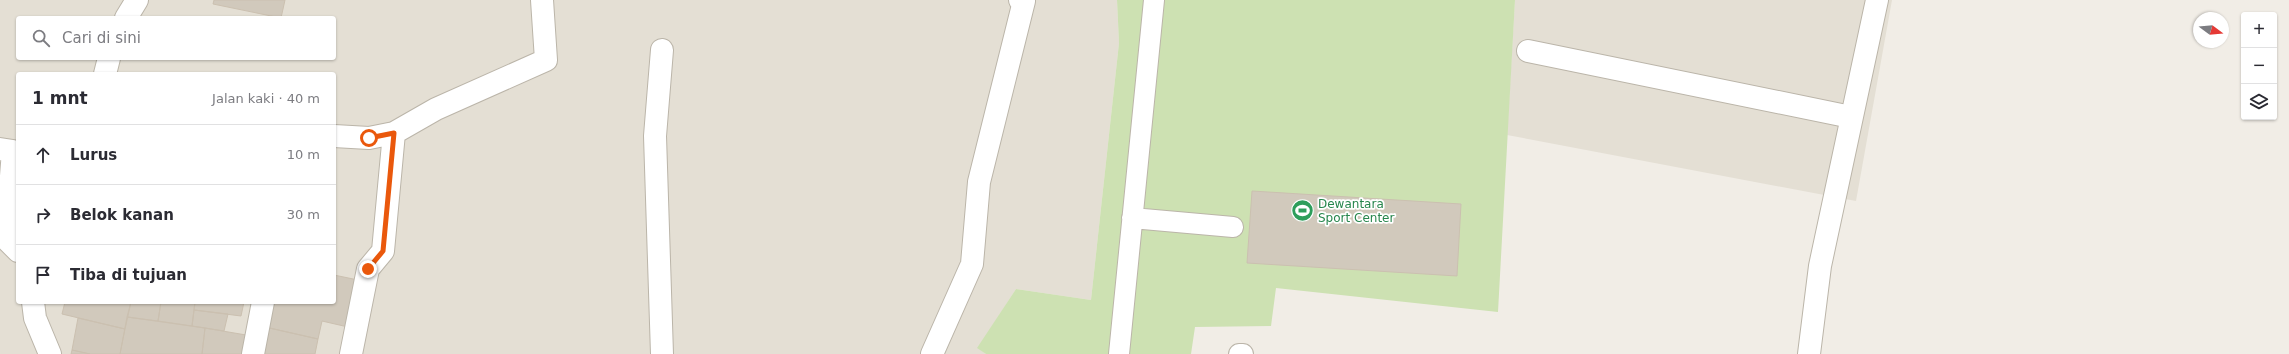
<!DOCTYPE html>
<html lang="id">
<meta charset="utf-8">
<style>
body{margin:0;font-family:"DejaVu Sans",sans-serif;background:#f7f7f7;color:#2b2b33}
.controls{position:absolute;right:12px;top:12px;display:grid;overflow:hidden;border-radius:4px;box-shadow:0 1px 3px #0004}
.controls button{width:36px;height:36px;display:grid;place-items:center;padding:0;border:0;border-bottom:1px solid #e1e1e2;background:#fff;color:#2b2b33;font:20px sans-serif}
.compass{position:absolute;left:2193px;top:12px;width:36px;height:36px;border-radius:50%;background:#fff;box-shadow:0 1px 3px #0004;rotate:106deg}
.stop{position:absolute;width:12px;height:12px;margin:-9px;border:3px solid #ea580c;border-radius:50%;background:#fff}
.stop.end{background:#ea580c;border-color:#fff;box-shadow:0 1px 4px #0008}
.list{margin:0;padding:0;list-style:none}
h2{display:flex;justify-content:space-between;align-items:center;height:52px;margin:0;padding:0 16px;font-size:17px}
h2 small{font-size:13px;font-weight:400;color:#7c7c81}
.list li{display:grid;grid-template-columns:26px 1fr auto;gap:12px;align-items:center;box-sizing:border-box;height:60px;padding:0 16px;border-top:1px solid #e1e1e2}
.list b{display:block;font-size:15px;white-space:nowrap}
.list em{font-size:13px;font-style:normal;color:#7c7c81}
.icon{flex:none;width:22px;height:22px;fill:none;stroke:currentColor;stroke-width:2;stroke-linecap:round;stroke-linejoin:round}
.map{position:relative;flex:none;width:2289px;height:354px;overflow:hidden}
.search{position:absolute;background:#fff;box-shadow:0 1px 3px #0004;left:16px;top:16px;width:320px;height:44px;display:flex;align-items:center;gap:10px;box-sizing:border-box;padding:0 14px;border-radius:4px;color:#7c7c81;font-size:15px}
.panel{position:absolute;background:#fff;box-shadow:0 1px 3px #0004;left:16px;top:72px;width:320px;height:232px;border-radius:4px}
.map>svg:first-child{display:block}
.residential{fill:#e4dfd4;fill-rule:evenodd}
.green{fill:#cde1b2}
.building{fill:#d1c9bc;stroke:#cbc0b0}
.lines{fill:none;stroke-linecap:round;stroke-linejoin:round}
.service-casing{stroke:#bbb5a9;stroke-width:22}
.minor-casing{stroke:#bbb5a9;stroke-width:24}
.service{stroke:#fff;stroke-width:20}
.minor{stroke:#fff;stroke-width:22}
.route{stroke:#ea580c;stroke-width:5}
.labels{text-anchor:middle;stroke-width:3.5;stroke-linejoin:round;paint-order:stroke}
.leisure-label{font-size:12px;fill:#27864d;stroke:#fff;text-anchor:start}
</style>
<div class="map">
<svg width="2289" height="354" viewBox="0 0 2289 354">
<rect width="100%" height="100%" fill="#f1ede6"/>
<!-- residential -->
<path class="residential" d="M0 0H1117L1119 43 1091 300 1016 289 978 348 986 354H0ZM18 18H334V58H18ZM18 74H334V302H18Z
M1515 0H1892L1856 201 1507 135Z"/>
<!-- green -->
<path class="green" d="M1117 0H1515L1498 312 1276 288 1271 326 1195 327 1191 354H986L977 348 1016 289 1091 300 1119 43Z"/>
<!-- building -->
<path class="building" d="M214 0H285L281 18 213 4Z
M1252 191 1461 204 1457 276 1247 263Z
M334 275 358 280 348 327 322 321 318 339 265 327 272 302H334Z
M65 302H131L125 329 62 314Z
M131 302H161L158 321 127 317Z
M161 302H195L192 326 158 321Z
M195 302H244L241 316 194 310Z
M194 310 228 314 224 331 192 326Z
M127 317 205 328 202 354H120Z
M78 318 125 329 120 354H90L72 350Z
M265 327 318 339 315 354H260Z
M205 328 246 335 242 354H202Z
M72 350 90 354H71Z"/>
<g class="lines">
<defs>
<path id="service" d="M1132 218 1233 227
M1119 354 1154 0
M1239 354H1243"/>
<path id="minor" d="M126 18 137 0
M1528 51 1851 117
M105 74 109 58
M334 136 369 138 394 133 436 109 546 60 542 0
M0 149 13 151 6 239 18 251
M33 302 35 318 50 354
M253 354 263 302
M351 354 368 269 383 251 394 133
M662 354 655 136 662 50
M932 354 972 264 979 182 1024 1 1020 0
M1809 354 1820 266 1877 0"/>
</defs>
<!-- service casing -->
<use href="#service" class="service-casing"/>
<!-- minor casing -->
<use href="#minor" class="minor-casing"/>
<!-- service -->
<use href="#service" class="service"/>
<!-- minor -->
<use href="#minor" class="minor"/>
</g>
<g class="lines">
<!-- route -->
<path class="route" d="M368 269 383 251 394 133 369 138"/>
</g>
<!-- icons -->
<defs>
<symbol id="stadium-disc" viewBox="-11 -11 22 22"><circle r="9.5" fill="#2e9e5b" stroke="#fff"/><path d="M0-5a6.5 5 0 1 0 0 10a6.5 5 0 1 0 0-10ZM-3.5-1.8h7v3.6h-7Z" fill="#fff"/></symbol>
</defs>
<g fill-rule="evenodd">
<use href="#stadium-disc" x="1290" y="198" width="25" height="25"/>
</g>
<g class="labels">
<!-- leisure labels -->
<g class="leisure-label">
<text x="1318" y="208">Dewantara<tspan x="1318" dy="14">Sport Center</tspan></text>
</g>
</g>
</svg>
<div class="controls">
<button>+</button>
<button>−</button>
<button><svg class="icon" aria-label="layers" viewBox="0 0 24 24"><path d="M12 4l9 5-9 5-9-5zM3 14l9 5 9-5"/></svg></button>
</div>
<svg class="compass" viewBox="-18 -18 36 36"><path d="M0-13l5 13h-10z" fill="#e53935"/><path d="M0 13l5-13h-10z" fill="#7c7c81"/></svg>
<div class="stop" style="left:369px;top:138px"></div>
<div class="stop end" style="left:368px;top:269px"></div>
<div class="search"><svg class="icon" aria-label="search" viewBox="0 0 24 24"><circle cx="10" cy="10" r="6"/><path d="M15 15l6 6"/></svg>Cari di sini</div>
<section class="panel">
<h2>1 mnt<small>Jalan kaki · 40 m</small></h2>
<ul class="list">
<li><svg class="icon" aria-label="ahead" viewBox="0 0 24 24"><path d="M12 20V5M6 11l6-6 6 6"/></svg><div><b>Lurus</b></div><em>10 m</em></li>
<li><svg class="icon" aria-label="right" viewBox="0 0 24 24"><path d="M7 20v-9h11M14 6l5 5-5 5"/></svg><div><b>Belok kanan</b></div><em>30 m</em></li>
<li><svg class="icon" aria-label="arrive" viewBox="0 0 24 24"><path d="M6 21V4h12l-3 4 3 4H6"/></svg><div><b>Tiba di tujuan</b></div></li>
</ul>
</section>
</div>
